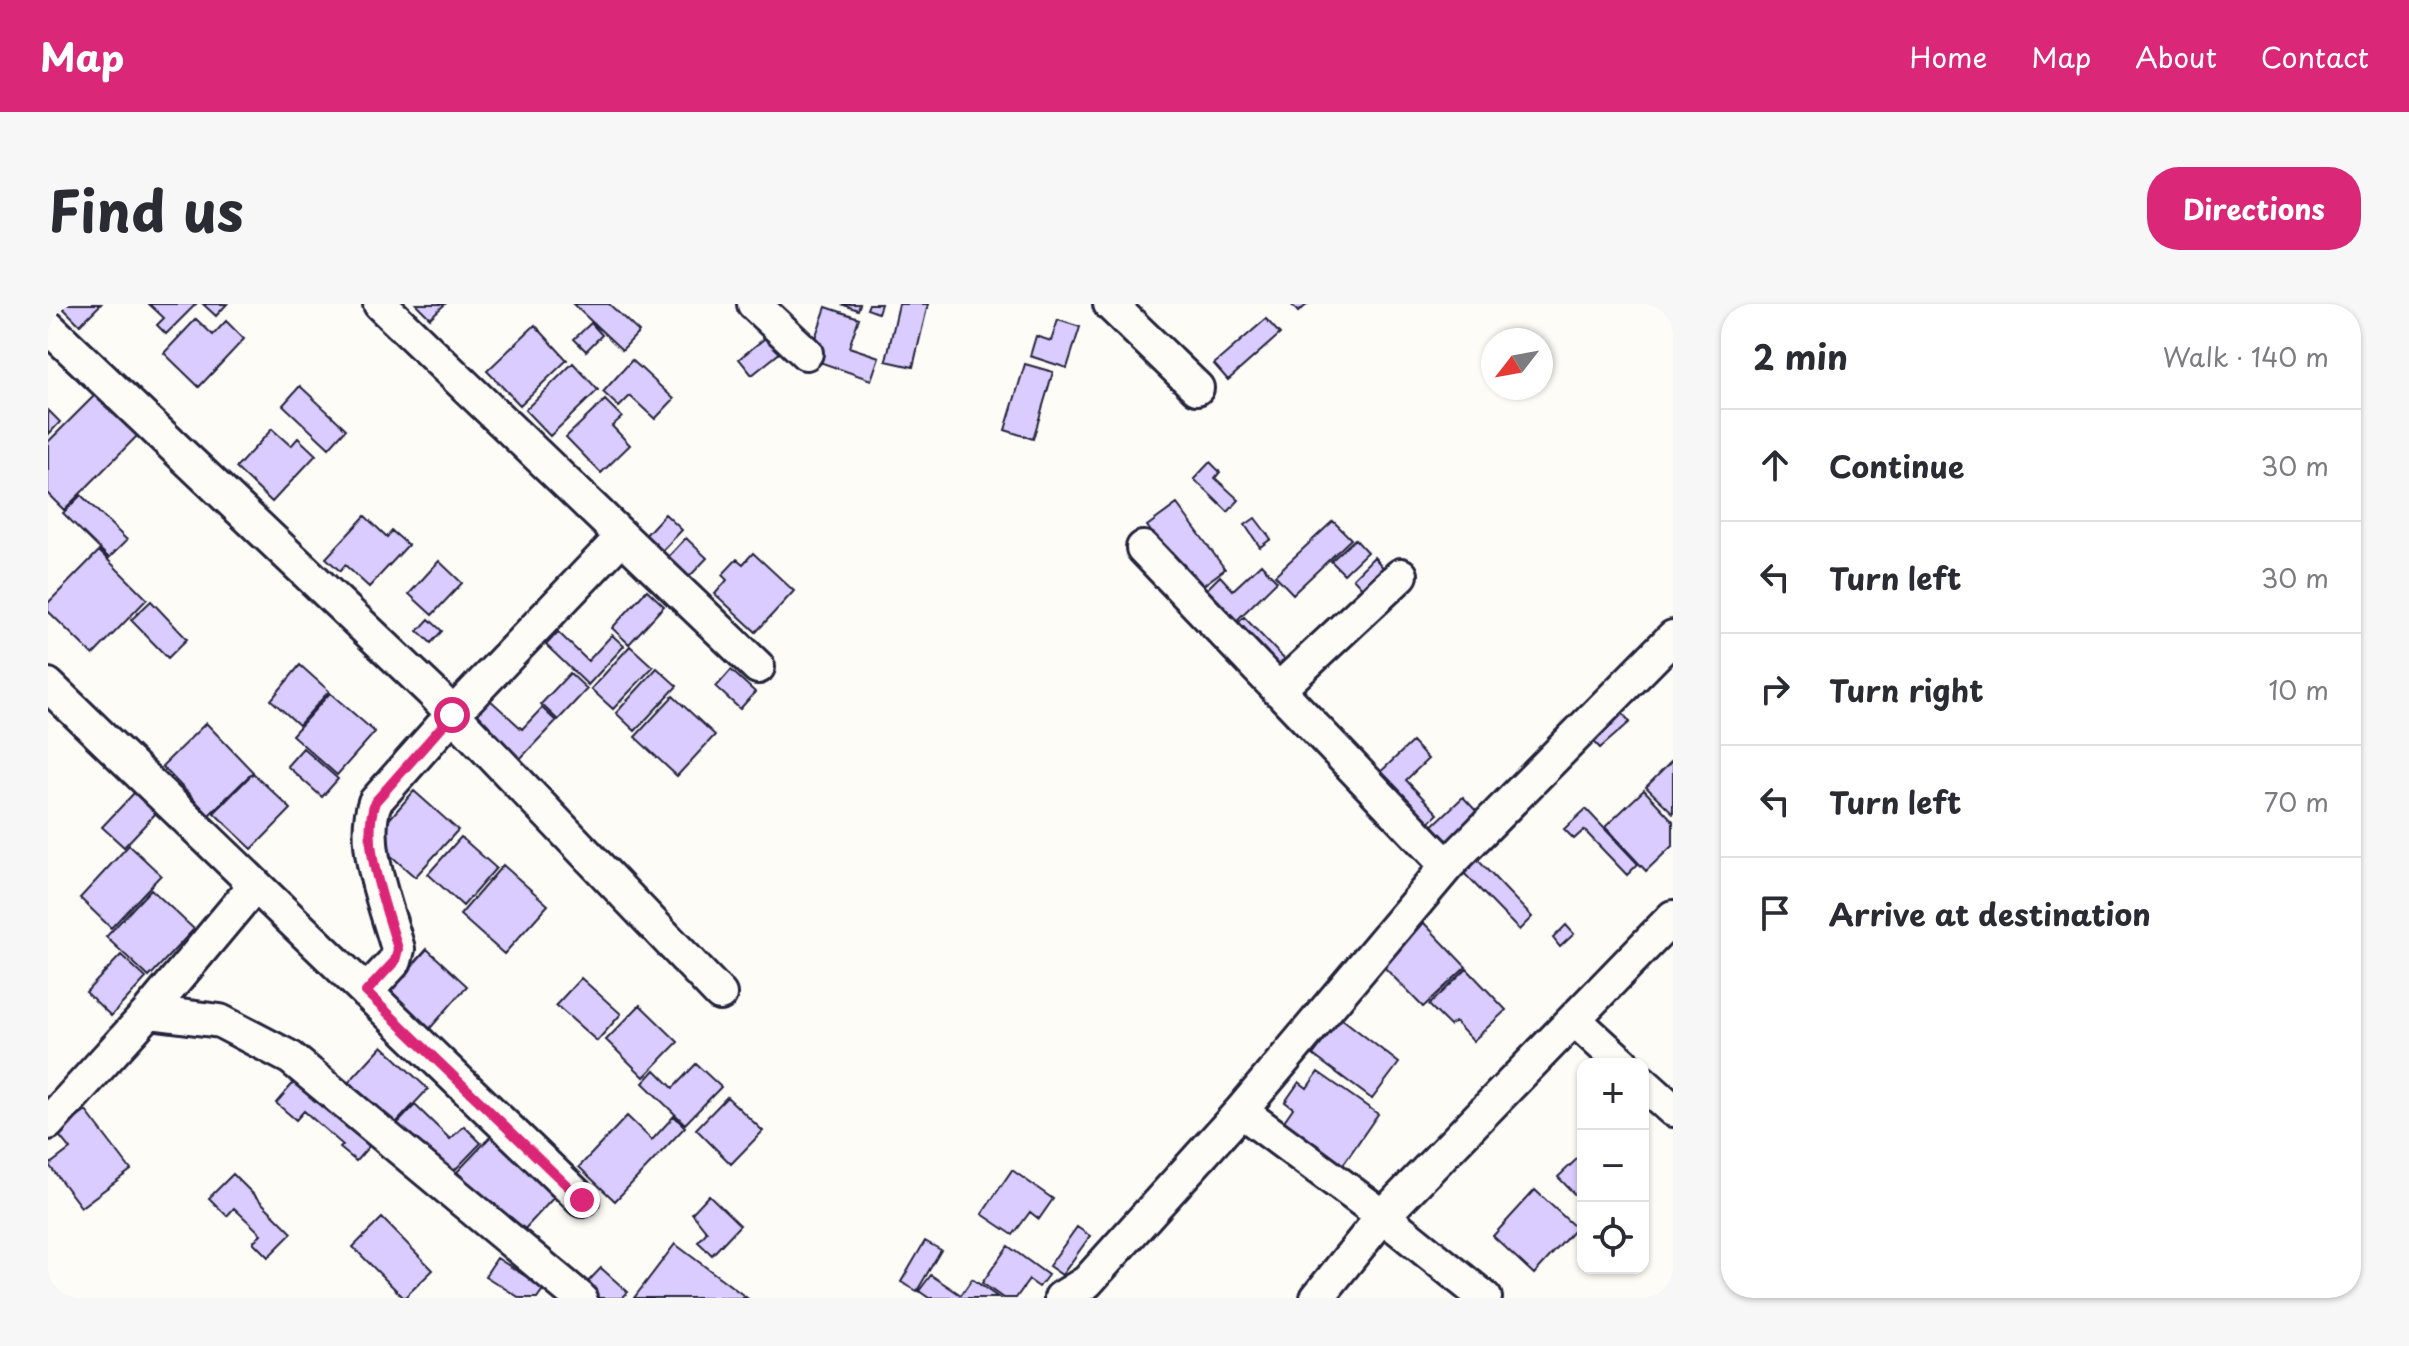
<!DOCTYPE html>
<meta charset="utf-8">
<style>
body{margin:0;font-family:"Playpen Sans",sans-serif;background:#f7f7f7;color:#2b2b33}
.controls{position:absolute;right:24px;bottom:24px;display:grid;overflow:hidden;border-radius:16px;box-shadow:0 2px 6px #0004}
.controls button{width:72px;height:72px;display:grid;place-items:center;padding:0;border:0;border-bottom:2px solid #e1e1e2;background:#fff;color:#2b2b33;font:40px sans-serif}
.compass{position:absolute;left:1433px;top:24px;width:72px;height:72px;border-radius:50%;background:#fff;box-shadow:0 2px 6px #0004;rotate:239deg}
.stop{position:absolute;width:24px;height:24px;margin:-18px;border:6px solid #db2777;border-radius:50%;background:#fff}
.stop.end{background:#db2777;border-color:#fff;box-shadow:0 2px 8px #0008}
.list{margin:0;padding:0;list-style:none}
h2{display:flex;justify-content:space-between;align-items:center;height:104px;margin:0;padding:0 32px;font-size:34px}
h2 small{font-size:26px;font-weight:400;color:#7c7c81}
.list li{display:grid;grid-template-columns:52px 1fr auto;gap:24px;align-items:center;box-sizing:border-box;height:112px;padding:0 32px;border-top:2px solid #e1e1e2}
.list b{display:block;font-size:30px;white-space:nowrap}
.list em{font-size:26px;font-style:normal;color:#7c7c81}
.icon{flex:none;width:44px;height:44px;fill:none;stroke:currentColor;stroke-width:2;stroke-linecap:round;stroke-linejoin:round}
.map{position:relative;flex:none;width:1625px;height:994px;overflow:hidden;border-radius:32px}
header{display:flex;align-items:center;gap:48px;box-sizing:border-box;height:112px;padding:0 40px;background:#db2777;color:#fff}
header strong{font-size:38px}
nav{display:flex;gap:44px;margin-inline-start:auto;font-size:28px}
.intro{display:flex;align-items:center;justify-content:space-between;box-sizing:border-box;height:192px;padding:0 48px}
h1{margin:0;font-size:56px}
.button{padding:20px 36px;border-radius:32px;background:#db2777;color:#fff;font-size:28px;font-weight:700}
main{display:flex;gap:48px;padding:0 48px}
aside{flex:1;background:#fff;border-radius:32px;box-shadow:0 2px 6px #0004}
.map>svg:first-child{display:block}
.building{fill:#daccfe;stroke:#22223b;stroke-width:2}
.lines{fill:none;stroke-linecap:round;stroke-linejoin:round}
.street-casing{stroke:#22223b;stroke-width:38}
.street{stroke:#fdfcf7;stroke-width:32}
.route{stroke:#db2777;stroke-width:10}
</style>
<header>
<strong>Map</strong>
<nav><a>Home</a><a>Map</a><a>About</a><a>Contact</a></nav>
</header>
<div class="intro"><h1>Find us</h1><a class="button">Directions</a></div>
<main>
<div class="map">
<svg width="1625" height="994" viewBox="0 0 1625 994">
<rect width="100%" height="100%" fill="#fdfcf7"/>
<filter id="ink" filterUnits="userSpaceOnUse"><feTurbulence type="fractalNoise" baseFrequency=".0125" numOctaves="2"/><feDisplacementMap in="SourceGraphic" scale="16" xChannelSelector="R" yChannelSelector="G"/><feConvolveMatrix kernelMatrix="1 2 1 2 8 2 1 2 1" color-interpolation-filters="sRGB"/></filter>
<g filter="url(#ink)">
<!-- building -->
<path class="building" d="M11 0H53L32 21Z
M101 0H148L118 30 109 21 116 14Z
M155 0H179L168 12Z
M368 0H397L382 14Z
M525 0H561L591 28 574 46Z
M793 0H812L810 6Z
M821 0H833L830 9 819 5Z
M851 0H880L865 63 838 57Z
M1243 0H1260L1250 8Z
M778 3 811 14 801 43 831 53 823 76 760 54Z
M148 15 165 31 178 17 196 35 151 83 116 49Z
M1218 15 1232 30 1180 76 1166 60Z
M1010 16 1032 23 1019 64 982 52 988 32 1003 37Z
M543 19 554 31 538 47 526 35Z
M487 21 519 56 472 101 439 67Z
M721 31 734 47 704 71 691 55Z
M584 56 626 95 607 115 582 92 571 103 555 88Z
M525 59 550 86 502 132 477 106Z
M977 60 1005 68 985 135 957 126Z
M252 82 298 125 281 144 235 101Z
M48 90 90 131 16 206 0 190V138Z
M557 96 574 113 564 122 582 141 553 169 518 133Z
M0 106 12 118 0 131Z
M224 125 243 142 250 134 268 151 224 198 188 164Z
M1162 158 1172 168 1167 174 1191 196 1180 208 1146 175Z
M33 191 79 236 61 254 15 209Z
M1129 200 1177 265 1146 288 1099 222Z
M617 210 634 226 612 249 595 234Z
M317 212 339 233 344 227 360 241 321 283 297 261 292 267 278 254Z
M1207 214 1223 235 1212 243 1197 221Z
M1285 217 1303 235 1245 290 1227 271Z
M638 234 659 254 641 273 620 253Z
M1307 235 1319 248 1296 270 1283 257Z
M51 247 99 295 45 351 0 307V299Z
M705 249 746 287 708 328 667 290 679 276 674 271 689 255 695 260Z
M1326 253 1338 267 1317 287 1305 274Z
M391 257 414 279 384 311 361 290Z
M1213 260 1229 277 1182 323 1152 292 1172 272 1185 286Z
M599 286 616 302 581 340 564 324Z
M103 297 139 335 120 354 83 316Z
M1196 313 1238 357 1222 372 1181 328Z
M381 315 394 327 383 339 370 327Z
M510 328 540 357 564 331 576 342 540 381 498 341Z
M582 342 605 363 565 405 543 385Z
M252 361 281 387 251 421 223 396Z
M609 364 629 382 587 427 568 409Z
M683 366 707 388 692 405 668 383Z
M522 369 539 385 510 416 493 400Z
M282 389 327 428 289 471 244 431Z
M625 392 667 431 629 472 587 433Z
M441 395 474 425 494 404 508 417 470 457 424 414Z
M1568 402 1582 418 1552 444 1538 429Z
M158 419 205 468 161 511 114 462Z
M1364 438 1380 455 1358 476 1390 510 1375 524 1326 474Z
M255 444 290 475 274 493 239 462Z
M1625 456V509L1598 483Z
M205 469 243 505 204 545 166 509Z
M1596 486 1625 517V541L1598 567 1557 523Z
M366 487 410 526 367 573 324 535Z
M87 488 109 508 76 543 54 523Z
M1415 493 1430 509 1393 545 1378 528Z
M1538 505 1590 560 1579 571 1536 526 1526 535 1516 525Z
M413 533 448 564 415 602 380 570Z
M81 541 113 571 63 624 32 594Z
M1426 552 1484 613 1471 626 1412 565Z
M455 561 500 601 456 650 412 611Z
M103 585 146 625 101 673 58 633Z
M1375 618 1418 663 1375 703 1332 659Z
M1518 621 1526 630 1512 643 1505 634Z
M379 645 419 682 378 729 337 692Z
M73 651 98 674 63 712 38 688Z
M1419 665 1458 706 1425 737 1407 718 1402 722 1381 701Z
M533 674 573 710 549 737 508 701Z
M592 701 630 738 596 773 558 736Z
M1293 714 1351 759 1324 795 1265 751Z
M334 742 380 785 347 820 301 778Z
M648 760 673 783 637 820 595 779 607 766 625 784Z
M255 768 329 833 308 857 292 844 295 841 256 807 248 816 228 799Z
M1270 768 1330 810 1294 862 1234 820 1245 804 1237 798 1251 778 1259 784Z
M679 793 715 827 683 860 648 825Z
M367 801 402 835 416 822 433 839 401 872 349 820Z
M38 807 83 866 33 903 1 861 22 845 9 829Z
M579 812 604 836 626 812 637 823 567 897 531 863Z
M445 830 509 890 473 929 409 868Z
M1535 849V899L1510 873Z
M964 866 1005 895 991 915 982 908 965 931 934 910Z
M185 870 244 929 220 953 205 938 213 930 186 904 179 912 161 894Z
M1487 886 1528 924 1486 970 1445 932Z
M661 891 692 921 664 951 650 938 659 928 644 909Z
M334 914 385 966 356 994 305 943Z
M1029 923 1042 932 1014 971 1001 962Z
M877 937 893 946 869 987 853 978Z
M627 940 699 994H586Z
M960 942 1000 971 991 983 981 976 968 994H955L934 979Z
M449 954 496 984 489 994H472L437 972Z
M553 964 580 988 574 994H549L536 982Z
M883 971 913 991 924 975 951 994H881L871 987Z"/>
<g class="lines">
<defs>
<path id="street" d="M332 0 710 363
M706 0 758 49
M1062 0 1149 84
M0 23 383 387 672 690
M1095 244 1399 562
M0 381 534 896
M1230 386 1353 271
M318 688 347 657 350 645C338 601 312 541 327 498L404 411 574 233
M101 708 172 717 243 754 532 994
M1527 716 1575 760
M1595 779 1625 806
M1193 807 1335 912 1437 994
M0 819 101 708 207 581
M1013 994 1039 978 1193 807 1399 562 1625 333
M1269 994 1335 912 1625 613"/>
</defs>
<!-- street casing -->
<use href="#street" class="street-casing"/>
<!-- street -->
<use href="#street" class="street"/>
</g>
</g>
<g class="lines" filter="url(#ink)">
<!-- route -->
<path class="route" d="M404 411 327 498C312 541 338 601 350 645L347 657 318 688 534 896"/>
</g>
</svg>
<div class="controls">
<button>+</button>
<button>−</button>
<button><svg class="icon" aria-label="locate" viewBox="0 0 24 24"><circle cx="12" cy="12" r="6"/><path d="M12 2v4M12 18v4M2 12h4M18 12h4"/></svg></button>
</div>
<svg class="compass" viewBox="-18 -18 36 36"><path d="M0-13l5 13h-10z" fill="#e53935"/><path d="M0 13l5-13h-10z" fill="#7c7c81"/></svg>
<div class="stop" style="left:404px;top:411px"></div>
<div class="stop end" style="left:534px;top:896px"></div>
</div>
<aside>
<h2>2 min<small>Walk · 140 m</small></h2>
<ul class="list">
<li><svg class="icon" aria-label="ahead" viewBox="0 0 24 24"><path d="M12 20V5M6 11l6-6 6 6"/></svg><div><b>Continue</b></div><em>30 m</em></li>
<li><svg class="icon" aria-label="left" viewBox="0 0 24 24"><path d="M17 20v-9H6M10 6l-5 5 5 5"/></svg><div><b>Turn left</b></div><em>30 m</em></li>
<li><svg class="icon" aria-label="right" viewBox="0 0 24 24"><path d="M7 20v-9h11M14 6l5 5-5 5"/></svg><div><b>Turn right</b></div><em>10 m</em></li>
<li><svg class="icon" aria-label="left" viewBox="0 0 24 24"><path d="M17 20v-9H6M10 6l-5 5 5 5"/></svg><div><b>Turn left</b></div><em>70 m</em></li>
<li><svg class="icon" aria-label="arrive" viewBox="0 0 24 24"><path d="M6 21V4h12l-3 4 3 4H6"/></svg><div><b>Arrive at destination</b></div></li>
</ul>
</aside>
</main>
